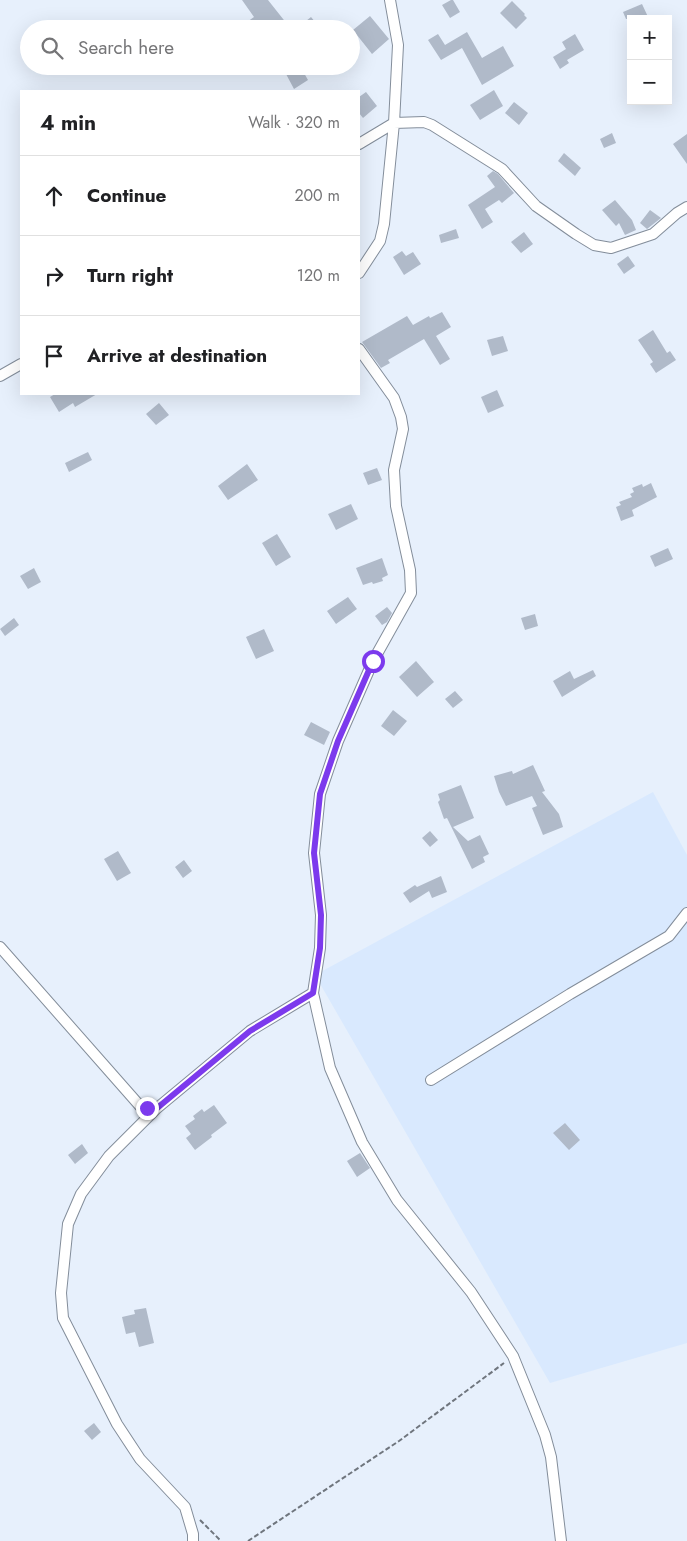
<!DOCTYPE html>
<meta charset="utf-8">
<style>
body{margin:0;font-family:Jost,sans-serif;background:#f2f2f2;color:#202124}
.controls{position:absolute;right:15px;top:15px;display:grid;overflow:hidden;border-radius:0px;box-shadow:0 5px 20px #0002}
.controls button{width:45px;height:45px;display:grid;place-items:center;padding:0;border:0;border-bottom:1px solid #e0e0e0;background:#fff;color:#202124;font:25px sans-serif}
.stop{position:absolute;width:15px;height:15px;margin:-11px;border:4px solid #7c3aed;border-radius:50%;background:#fff}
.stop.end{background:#7c3aed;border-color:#fff;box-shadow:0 1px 5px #0008}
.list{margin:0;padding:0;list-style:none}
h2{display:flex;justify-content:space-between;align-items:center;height:65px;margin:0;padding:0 20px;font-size:21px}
h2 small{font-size:16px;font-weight:400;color:#757577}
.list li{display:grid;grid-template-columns:32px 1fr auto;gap:15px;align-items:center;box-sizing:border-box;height:80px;padding:0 20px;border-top:1px solid #e0e0e0}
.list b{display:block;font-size:19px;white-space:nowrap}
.list em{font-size:16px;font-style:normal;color:#757577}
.icon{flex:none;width:28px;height:28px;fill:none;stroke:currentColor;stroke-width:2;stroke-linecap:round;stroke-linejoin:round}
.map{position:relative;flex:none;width:687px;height:1541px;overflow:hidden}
.search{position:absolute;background:#fff;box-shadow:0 5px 20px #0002;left:20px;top:20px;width:340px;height:55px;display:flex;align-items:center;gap:12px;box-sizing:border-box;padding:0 18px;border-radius:28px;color:#757577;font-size:19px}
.panel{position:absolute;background:#fff;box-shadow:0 5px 20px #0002;left:20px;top:90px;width:340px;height:305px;border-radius:0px}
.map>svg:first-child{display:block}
.built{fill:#d9e9fe}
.building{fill:#b0bac9}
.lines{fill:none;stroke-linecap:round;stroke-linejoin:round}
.street-casing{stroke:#838d9a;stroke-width:12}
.path{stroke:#6f757d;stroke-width:2;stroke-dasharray:5 2.5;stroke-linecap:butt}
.street{stroke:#fff;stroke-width:10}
.route{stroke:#7c3aed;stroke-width:6}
</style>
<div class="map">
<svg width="687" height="1541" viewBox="0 0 687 1541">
<rect width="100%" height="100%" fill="#e7f0fc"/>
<!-- built -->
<path class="built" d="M653 792 687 855V1343L550 1383 315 975Z"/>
<!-- building -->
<path class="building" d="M242 0H268L291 29H237L254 17Z
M451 0H453L460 12 450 18 442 5Z
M512 1 525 14 524 15 527 18 516 29 500 13Z
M642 4 649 19H626L623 12Z
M370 16 389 39 372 54 353 30Z
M311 17 321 29H296Z
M467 32 482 58 503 46 514 66 482 85 462 48 441 60 428 40 438 34 445 45Z
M575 34 584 50 567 60 569 63 560 69 553 57 566 49 562 42Z
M300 66 308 80 294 89 286 74Z
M494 90 503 106 480 120 470 105Z
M366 92 377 106 363 118 359 113V97Z
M514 102 528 113 519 125 505 113Z
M612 133 616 143 604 148 600 139Z
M687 134V164L673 144Z
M564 153 581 168 575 176 558 161Z
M493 171 498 174 514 193 502 203 499 200 485 209 493 222 482 229 468 205 495 187 487 176Z
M615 200 632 220 636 230 625 235 619 223 616 226 602 210Z
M650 210 661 218 647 229 640 223Z
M456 229 459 238 441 243 439 235Z
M524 232 533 244 521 253 511 242Z
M402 251 406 256 413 252 421 264 404 275 393 257Z
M628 256 635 266 624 274 617 264Z
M442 312 451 327 436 336 450 359 440 365 424 339 388 360 390 363 381 368 362 342 407 316 413 325 429 316 430 318Z
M653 330 667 353 670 351 676 360 656 373 650 364 653 362 638 340Z
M503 336 508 351 492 356 487 340Z
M497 390 504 406 488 413 481 397Z
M55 394H97L75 407 73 403 59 412 50 397Z
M159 403 169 415 156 425 146 414Z
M88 452 92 460 69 472 65 463Z
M247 464 258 480 228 500 218 486Z
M377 468 382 480 368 485 363 473Z
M651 483 657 497 632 510 634 516 621 521 616 507 621 505 619 502 632 497 630 494 634 492 632 488 642 484 643 487Z
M351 504 358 519 336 530 328 514Z
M277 534 291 557 276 566 262 543Z
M668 548 673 559 655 567 650 556Z
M382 558 388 575 382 578 383 581 373 584 372 582 363 585 356 568Z
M34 568 41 582 28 589 20 576Z
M348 597 357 609 336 624 327 611Z
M387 607 392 613 387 622 382 625 375 616Z
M535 614 538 626 525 630 521 618Z
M14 618 19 625 5 636 0 629Z
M264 629 274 651 256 659 246 637Z
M416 661 434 682 417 697 399 677Z
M593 670 596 676 562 697 553 681 570 671 574 679Z
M455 691 463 700 453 708 445 699Z
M393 710 407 721 394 736 381 726Z
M311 722 330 732 324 745 304 735Z
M533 765 545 791 542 792 559 814 563 827 543 835 532 808 537 806 532 796 506 806 499 792 494 776 512 771 513 774Z
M461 785 474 818 453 827 468 841 480 835 489 854 483 857 485 862 472 869 447 818 444 819 438 802 440 800 438 794Z
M430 831 438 840 430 847 422 838Z
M118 851 131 873 117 881 104 859Z
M184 860 192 871 183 878 175 867Z
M441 876 447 892 432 898 429 891 410 903 403 893 415 885 417 887Z
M214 1105 227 1123 211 1135 212 1137 195 1150 186 1138 191 1134 185 1126 195 1119 193 1116 202 1109 204 1112Z
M565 1123 580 1140 569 1150 553 1133Z
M82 1144 88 1153 75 1164 68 1155Z
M360 1153 370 1168 357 1177 347 1161Z
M146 1308 154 1343 139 1347 135 1332 126 1334 122 1317 135 1314 134 1310Z
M94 1423 101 1432 92 1440 84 1431Z"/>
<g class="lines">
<defs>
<path id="street" d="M359 144 394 123 424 122 432 125 502 169 536 206 576 234 594 245 611 248 653 234 677 213 687 207
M359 273 380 241 384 224 394 123 398 45 390 0
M359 349 394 398 401 417 403 429 394 470 396 506 410 570 411 593 373 661 338 741 320 794 314 853 321 915 320 948 313 993 330 1068 362 1142 397 1200 471 1292 513 1356 545 1435 551 1457 561 1541
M0 376 21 364
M0 947 140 1106 156 1109 250 1031 313 993
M431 1080 570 994 669 936 687 913
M156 1109 109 1156 81 1194 68 1224 61 1293 63 1318 117 1424 140 1459 185 1507 193 1534V1541"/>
</defs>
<!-- street casing -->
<use href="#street" class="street-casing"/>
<!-- path -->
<path class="path" d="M200 1520 221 1541
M248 1541 399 1441 504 1363"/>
<!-- street -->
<use href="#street" class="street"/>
</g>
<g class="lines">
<!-- route -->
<path class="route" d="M147 1108 156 1109 250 1031 313 993 320 948 321 915 314 853 320 794 338 741 373 661"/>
</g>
</svg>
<div class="controls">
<button>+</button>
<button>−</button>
</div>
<div class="stop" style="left:373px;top:661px"></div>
<div class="stop end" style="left:147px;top:1108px"></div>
<div class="search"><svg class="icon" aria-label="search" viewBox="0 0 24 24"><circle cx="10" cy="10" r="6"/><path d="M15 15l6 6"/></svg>Search here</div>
<section class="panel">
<h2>4 min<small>Walk · 320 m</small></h2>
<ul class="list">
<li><svg class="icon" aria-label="ahead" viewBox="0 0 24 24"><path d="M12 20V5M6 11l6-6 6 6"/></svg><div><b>Continue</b></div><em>200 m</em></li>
<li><svg class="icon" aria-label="right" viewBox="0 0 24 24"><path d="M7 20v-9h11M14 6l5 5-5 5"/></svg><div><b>Turn right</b></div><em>120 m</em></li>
<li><svg class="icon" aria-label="arrive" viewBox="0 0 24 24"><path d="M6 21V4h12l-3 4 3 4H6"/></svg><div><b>Arrive at destination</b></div></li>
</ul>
</section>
</div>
